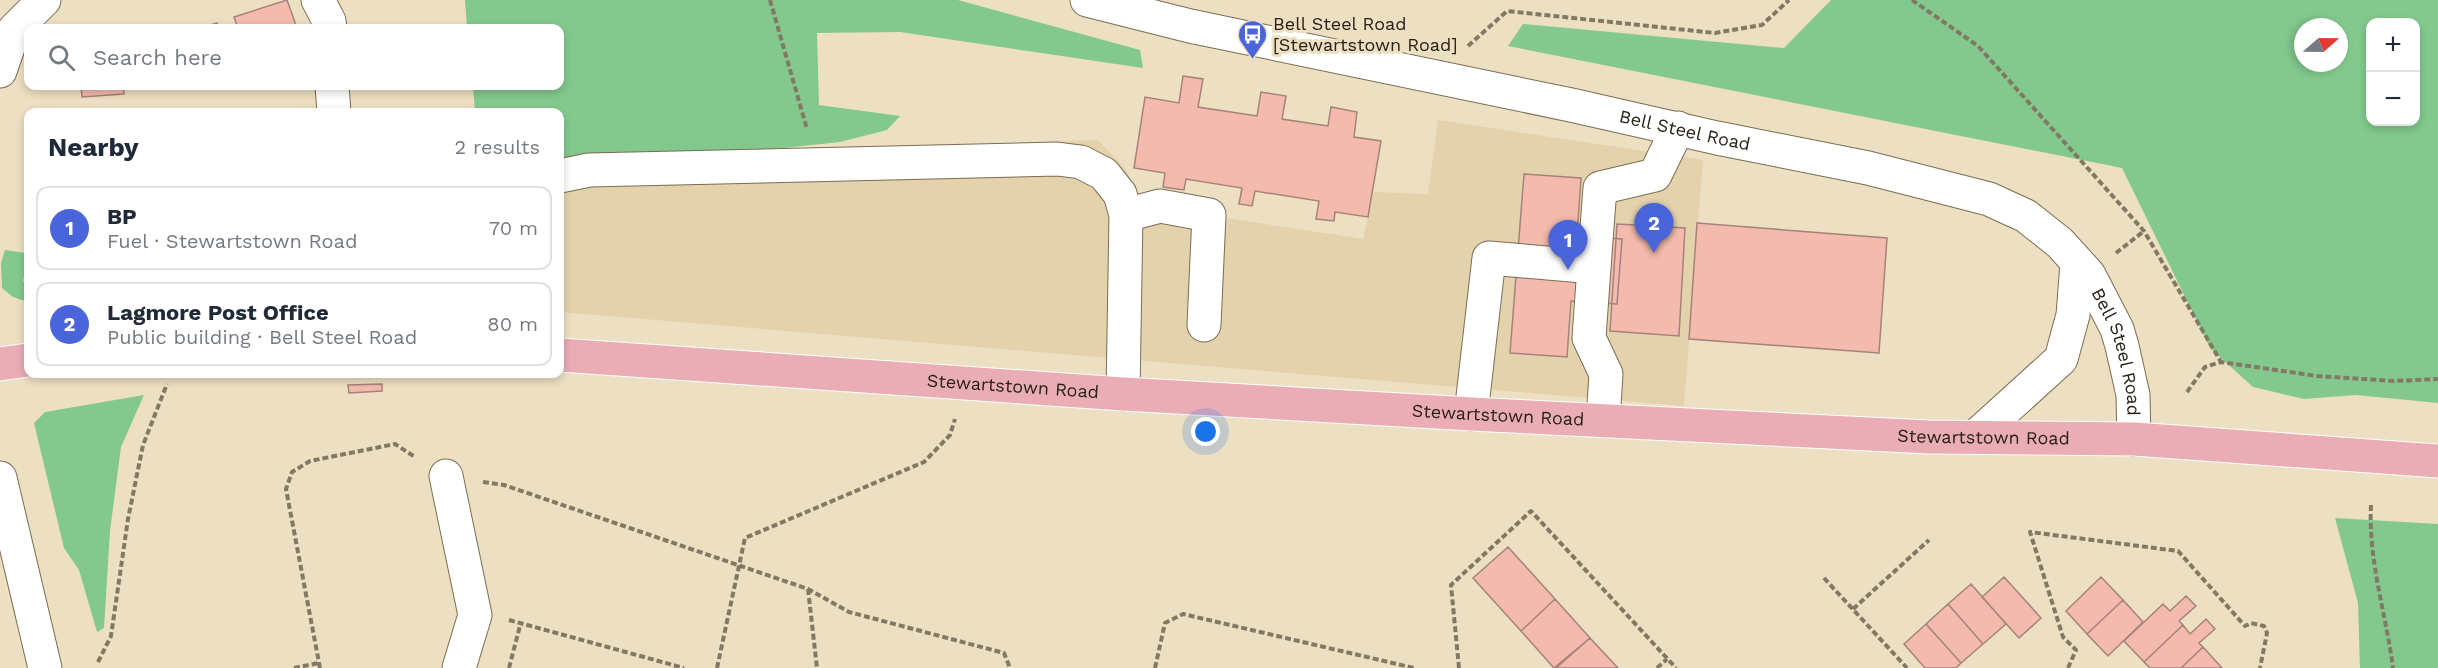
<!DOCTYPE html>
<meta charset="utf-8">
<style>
body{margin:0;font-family:"Work Sans",sans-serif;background:#f2f2f3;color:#1f2937}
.controls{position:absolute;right:18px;top:18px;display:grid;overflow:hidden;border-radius:12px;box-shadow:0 3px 9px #0003}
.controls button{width:54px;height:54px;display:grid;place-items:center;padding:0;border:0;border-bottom:2px solid #e0e1e3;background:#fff;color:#1f2937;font:30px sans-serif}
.compass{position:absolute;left:2294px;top:18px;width:54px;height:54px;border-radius:50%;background:#fff;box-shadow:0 3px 9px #0003;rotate:70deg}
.you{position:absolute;left:1206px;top:432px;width:21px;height:21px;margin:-15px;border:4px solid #fff;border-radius:50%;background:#1a73e8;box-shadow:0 0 0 9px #1a73e833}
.badge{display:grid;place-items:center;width:39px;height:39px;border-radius:50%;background:#4965d9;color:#fff;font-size:20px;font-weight:700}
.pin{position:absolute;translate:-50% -50px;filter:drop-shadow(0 2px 3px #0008)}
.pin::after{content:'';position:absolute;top:32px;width:21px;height:18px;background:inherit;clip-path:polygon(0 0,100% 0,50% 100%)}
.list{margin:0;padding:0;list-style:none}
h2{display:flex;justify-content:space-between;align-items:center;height:78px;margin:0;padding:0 24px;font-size:26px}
h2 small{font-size:20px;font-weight:400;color:#747a83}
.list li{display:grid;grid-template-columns:39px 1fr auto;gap:18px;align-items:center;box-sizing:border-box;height:84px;margin:0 12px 12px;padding:0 12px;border:2px solid #e0e1e3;border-radius:12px}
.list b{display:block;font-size:22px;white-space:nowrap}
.list p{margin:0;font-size:20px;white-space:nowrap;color:#747a83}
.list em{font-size:20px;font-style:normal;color:#747a83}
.icon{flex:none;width:33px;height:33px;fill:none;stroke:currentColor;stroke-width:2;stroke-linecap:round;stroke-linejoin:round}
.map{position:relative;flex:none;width:2438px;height:668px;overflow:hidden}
.search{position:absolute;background:#fff;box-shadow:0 3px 9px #0003;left:24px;top:24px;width:540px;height:66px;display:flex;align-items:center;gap:15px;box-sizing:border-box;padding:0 21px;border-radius:12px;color:#747a83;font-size:22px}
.panel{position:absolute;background:#fff;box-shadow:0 3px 9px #0003;left:24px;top:108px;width:540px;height:270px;border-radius:12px}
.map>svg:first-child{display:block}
.built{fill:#e4d2ad}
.green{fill:#83c98d;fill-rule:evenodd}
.building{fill:#f4baad;stroke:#a4837b;stroke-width:1.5}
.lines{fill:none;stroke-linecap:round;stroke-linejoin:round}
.minor-casing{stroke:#7a6d51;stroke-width:35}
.major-casing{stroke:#fff;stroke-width:35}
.path{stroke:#827965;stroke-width:4;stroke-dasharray:6 3;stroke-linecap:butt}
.minor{stroke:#fff;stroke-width:33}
.major{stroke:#eaadb6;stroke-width:33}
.labels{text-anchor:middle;stroke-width:6;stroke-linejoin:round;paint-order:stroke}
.poi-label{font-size:18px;fill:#272217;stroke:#eddfc1;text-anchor:start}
.street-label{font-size:18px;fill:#272217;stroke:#eddfc1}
</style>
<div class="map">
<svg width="2438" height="668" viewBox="0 0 2438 668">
<rect width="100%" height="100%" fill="#eddfc1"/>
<!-- built -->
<path class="built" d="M1438 120 1703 160 1684 406 560 312V163L1098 140 1125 168 1143 205 1363 239 1374 192 1428 194Z"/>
<!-- green -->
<path class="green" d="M465 0H958L1140 50 1143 68 900 32 817 33 819 105 900 116 887 130 840 142 706 156 560 166V112H475L473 86H560V28H467Z
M1831 0H2438V403L2356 395 2304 399 2253 387 2210 348 2122 168 1508 46 1523 24 1784 48ZM2416 22V122H2370V22ZM2303 27H2339V63H2303Z
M5 250 26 253 28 257 23 281 28 284V302L13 297 2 288 1 263Z
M144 395 121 447 110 531 104 628 97 632 79 570 64 548 34 423 45 412Z
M2335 518 2438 524V668H2360L2358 603Z"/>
<!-- building -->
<path class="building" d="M287 0 297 28H238L234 17Z
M217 23 219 28H200Z
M1183 76 1203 79 1198 107 1257 116 1261 92 1286 96 1282 119 1328 126 1331 107 1357 112 1354 137 1381 141 1368 217 1335 212 1334 221 1316 219 1319 201 1255 191 1252 206 1239 204 1242 188 1186 179 1184 190 1163 187 1165 173 1134 168 1145 97 1179 103Z
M81 86H123L124 94 82 97Z
M1524 174 1581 178 1577 236 1622 239 1617 304 1571 301 1567 357 1510 353Z
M1697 223 1887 238 1879 353 1689 339Z
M1617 224 1685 228 1679 336 1610 331Z
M382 384V391L349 393 348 385Z
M1508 547 1555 599 1521 631 1473 578Z
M2004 577 2041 618 2019 638 1982 597Z
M2101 577 2123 600 2087 634 2066 611Z
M1971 584 2006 624 1983 644 1948 604Z
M2186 596 2196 606 2179 621 2183 625 2144 662 2124 641 2163 604 2170 611Z
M1555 599 1590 638 1554 668 1521 631Z
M2123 600 2143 622 2108 656 2087 634Z
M1948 604 1983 644 1961 663 1926 624Z
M2206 619 2215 629 2199 643 2203 647 2181 668H2150L2144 662 2183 625 2190 634Z
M1926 624 1961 663 1956 668H1925L1904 644Z
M1590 638 1618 668H1556Z
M2203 647 2222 668H2181Z"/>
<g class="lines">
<defs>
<g id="minor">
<path d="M318 0 329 21 330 28"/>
<path id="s1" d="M1087 0 1190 26 1571 105 1717 138 1868 168 1989 199 2026 216 2060 243 2089 275 2117 329 2122 346 2133 395 2134 439"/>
<path d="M0 71 14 30 44 0"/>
<path d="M332 86 334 112"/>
<path d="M560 176 589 170 1057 159 1081 162 1104 174 1120 194 1126 215 1123 394"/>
<path d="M1126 215 1160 206 1209 215 1204 325"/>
<path d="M1594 267 1600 188 1655 175 1678 128"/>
<path d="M1471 414 1489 258 1594 267 1589 338 1606 374 1603 420"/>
<path d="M1975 437 2061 359 2073 315 2077 263"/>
<path d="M446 476 475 615 459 668"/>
<path d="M0 478 45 668"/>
</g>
<g id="major">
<path id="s2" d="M560 355 1123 394 1471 414 1929 437 2134 439 2438 461"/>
<path d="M0 364 28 360"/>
</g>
</defs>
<!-- minor casing -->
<use href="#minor" class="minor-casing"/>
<!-- major casing -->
<use href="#major" class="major-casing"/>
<!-- path -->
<path class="path" d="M770 0 807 129
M1912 0 1978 46 2144 231 2221 362
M1468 46 1507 11 1715 33 1762 25 1789 0
M2116 253 2144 231
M2187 392 2205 367 2221 362 2317 376 2394 381 2438 379
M483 482 504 485 808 589 849 612 1004 653 1010 668
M2371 505C2368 560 2386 614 2393 668
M1824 578 1907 668
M808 589 817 668
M1853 609 1929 540
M509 620 684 668
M98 662 111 636 128 519 143 445 167 384
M294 668 319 663
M320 668 286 489 292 472 310 461 395 444 415 457
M509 668 521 622
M717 668 745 538 924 462 950 435 955 419
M1155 668 1165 623 1183 614 1414 668
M1459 668 1451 585 1531 511 1676 668
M1657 668 1667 659
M2068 668 2076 650 2063 637 2030 532 2178 551 2245 626 2251 623 2264 626 2267 633 2260 668"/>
<!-- minor -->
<use href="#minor" class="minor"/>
<!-- major -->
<use href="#major" class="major"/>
</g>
<!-- icons -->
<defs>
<symbol id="bus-pin" viewBox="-11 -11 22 30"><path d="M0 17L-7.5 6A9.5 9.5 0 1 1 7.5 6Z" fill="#4965d9" stroke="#eddfc1"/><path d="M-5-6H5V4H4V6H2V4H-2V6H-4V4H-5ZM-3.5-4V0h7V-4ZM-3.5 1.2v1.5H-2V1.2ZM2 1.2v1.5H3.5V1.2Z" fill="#fff"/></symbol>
</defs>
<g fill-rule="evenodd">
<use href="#bus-pin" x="1236" y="18" width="33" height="45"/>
</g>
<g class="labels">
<!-- poi labels -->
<g class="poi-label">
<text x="1273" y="30">Bell Steel Road<tspan x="1273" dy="21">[Stewartstown Road]</tspan></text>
</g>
<!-- street labels -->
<g class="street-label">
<text dy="6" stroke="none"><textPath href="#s1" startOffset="612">Bell Steel Road</textPath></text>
<text dy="6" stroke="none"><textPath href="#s1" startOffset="1134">Bell Steel Road</textPath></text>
<text dy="6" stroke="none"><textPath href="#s2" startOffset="454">Stewartstown Road</textPath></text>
<text dy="6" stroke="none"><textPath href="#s2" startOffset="940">Stewartstown Road</textPath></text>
<text dy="6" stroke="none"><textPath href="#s2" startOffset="1426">Stewartstown Road</textPath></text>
</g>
</g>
</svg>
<div class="controls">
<button>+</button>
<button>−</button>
</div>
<svg class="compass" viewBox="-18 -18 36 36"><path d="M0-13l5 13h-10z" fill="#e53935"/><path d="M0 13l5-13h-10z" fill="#747a83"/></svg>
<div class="you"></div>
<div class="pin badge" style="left:1568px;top:270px">1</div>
<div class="pin badge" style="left:1654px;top:253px">2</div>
<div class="search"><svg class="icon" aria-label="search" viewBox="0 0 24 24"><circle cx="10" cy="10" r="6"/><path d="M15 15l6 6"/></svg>Search here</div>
<section class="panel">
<h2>Nearby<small>2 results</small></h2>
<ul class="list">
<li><span class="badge">1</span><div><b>BP</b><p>Fuel · Stewartstown Road</p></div><em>70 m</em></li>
<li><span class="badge">2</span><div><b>Lagmore Post Office</b><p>Public building · Bell Steel Road</p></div><em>80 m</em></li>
</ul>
</section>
</div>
